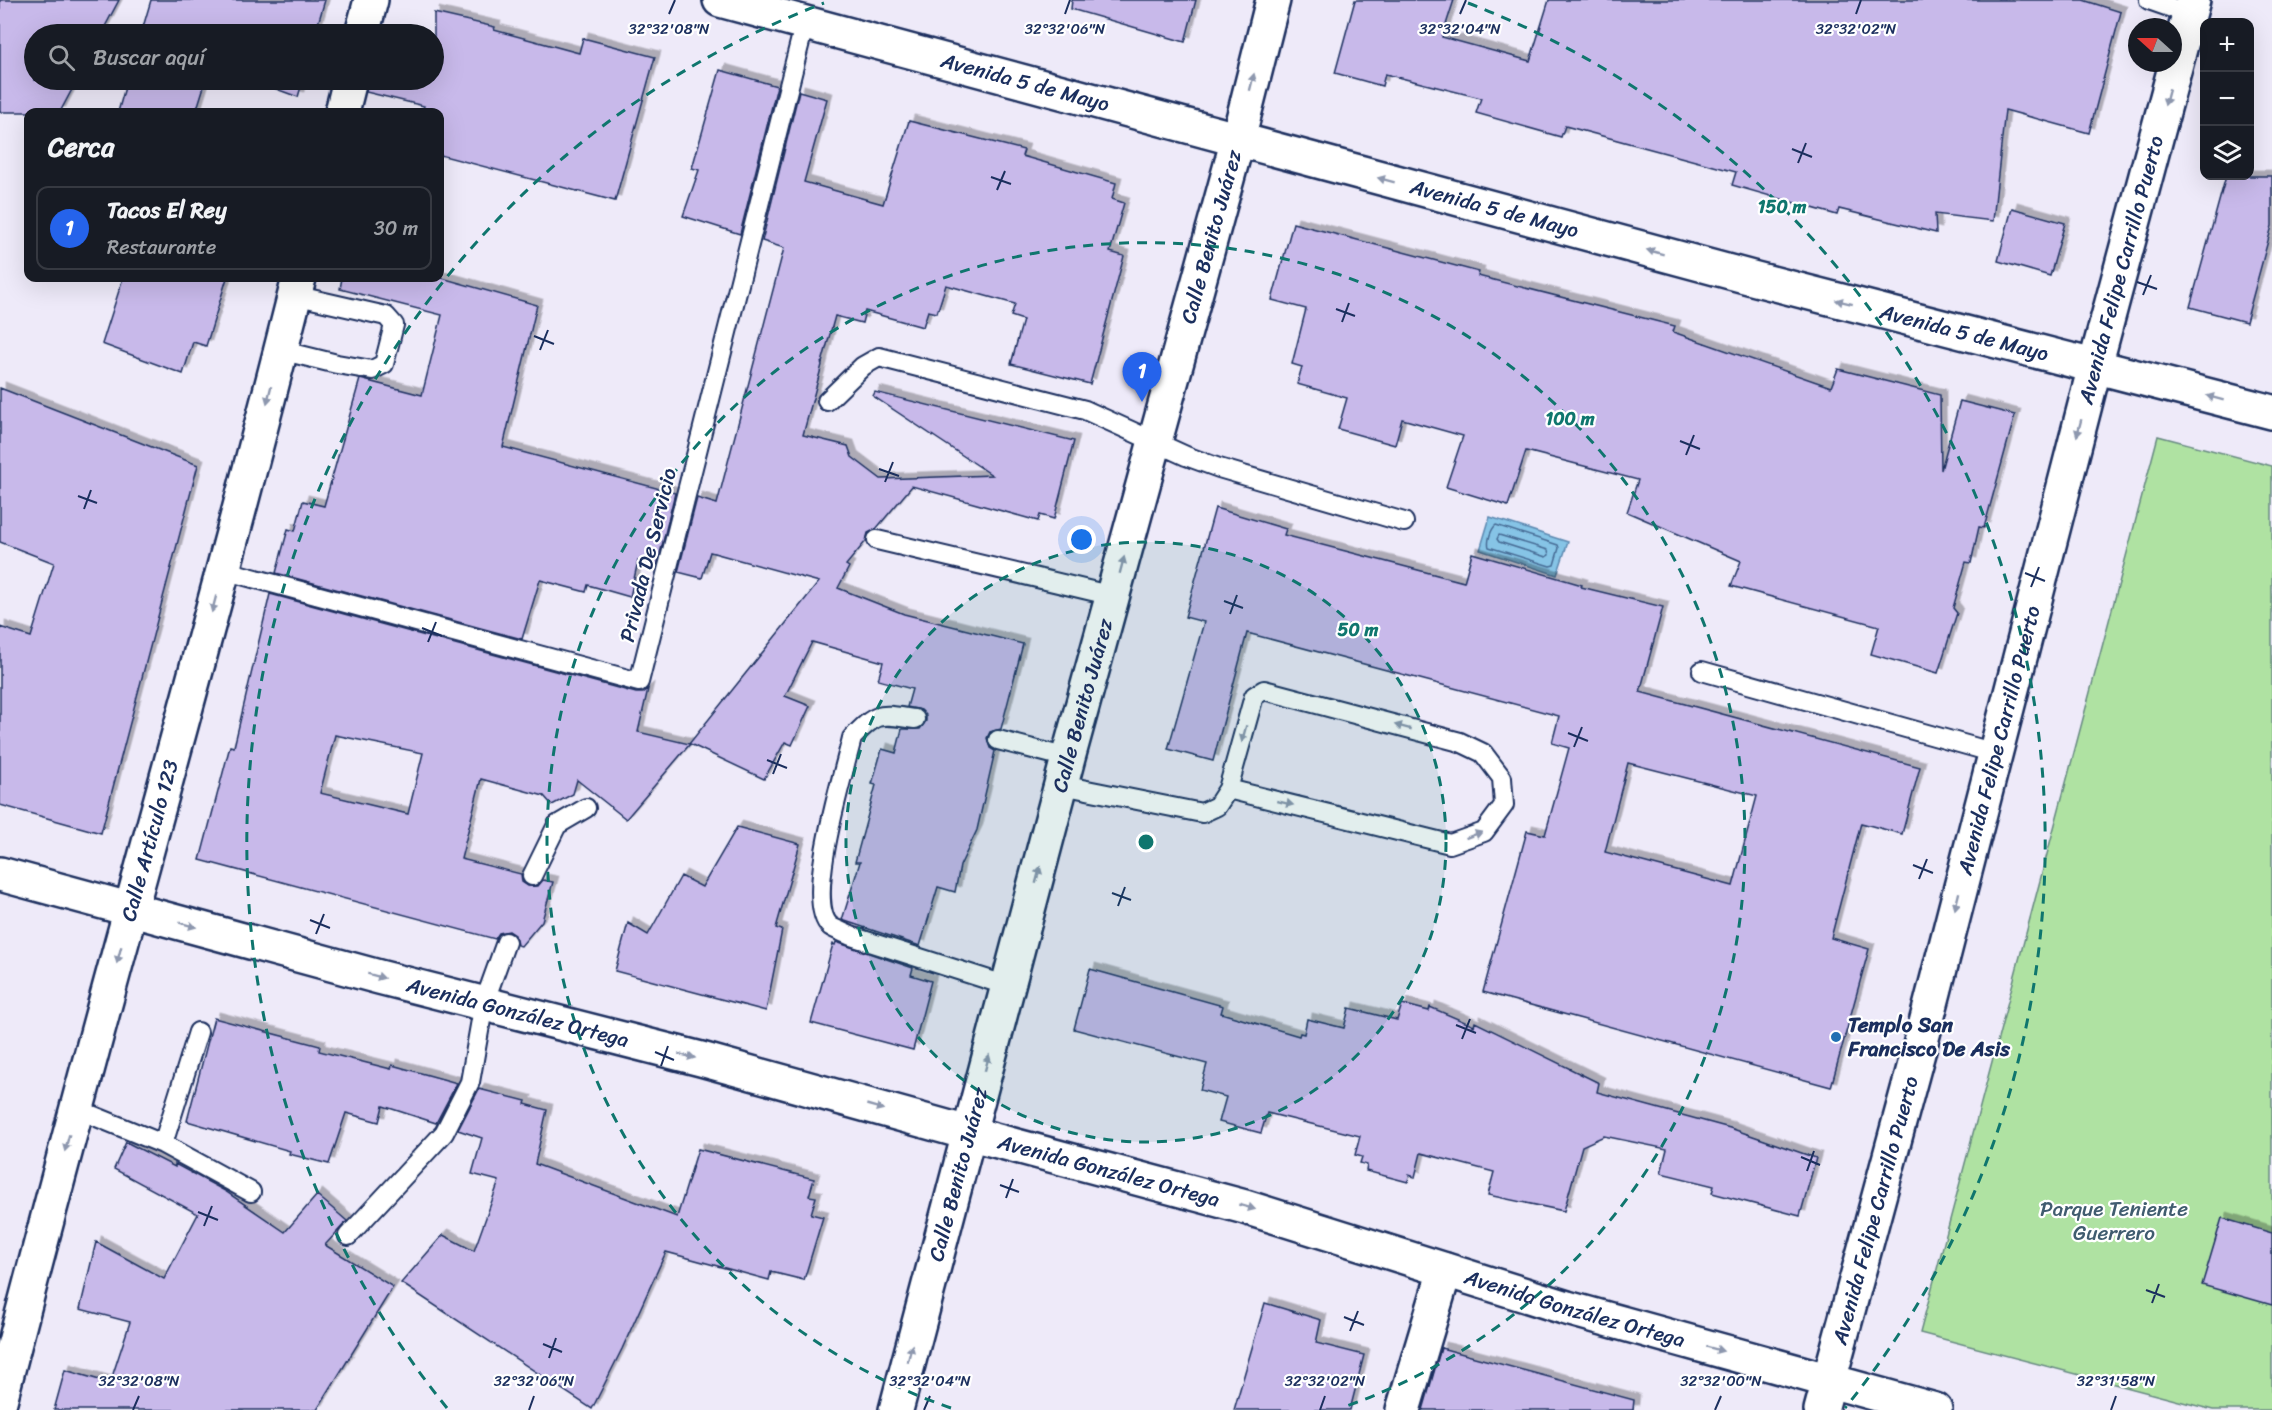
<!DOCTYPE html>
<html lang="es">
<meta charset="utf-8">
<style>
body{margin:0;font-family:Sriracha,sans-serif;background:#20242c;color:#f1f3f6}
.controls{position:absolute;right:18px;top:18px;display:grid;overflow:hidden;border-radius:12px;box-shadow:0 6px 24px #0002}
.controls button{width:54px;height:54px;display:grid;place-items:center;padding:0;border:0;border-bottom:2px solid #363941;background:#171b24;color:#f1f3f6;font:30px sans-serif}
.compass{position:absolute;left:2128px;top:18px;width:54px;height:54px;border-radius:50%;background:#171b24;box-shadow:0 6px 24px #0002;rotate:291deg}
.you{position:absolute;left:1082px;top:540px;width:21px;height:21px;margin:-15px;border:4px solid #fff;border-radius:50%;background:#1a73e8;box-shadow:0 0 0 9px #1a73e833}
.badge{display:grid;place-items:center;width:39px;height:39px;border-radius:50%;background:#2563eb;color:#fff;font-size:20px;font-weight:700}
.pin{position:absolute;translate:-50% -50px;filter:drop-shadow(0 2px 3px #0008)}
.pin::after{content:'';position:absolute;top:32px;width:21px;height:18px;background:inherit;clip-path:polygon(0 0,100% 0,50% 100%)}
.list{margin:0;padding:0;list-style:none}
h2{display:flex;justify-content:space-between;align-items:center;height:78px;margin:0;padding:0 24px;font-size:26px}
h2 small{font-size:20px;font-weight:400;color:#9ea1a6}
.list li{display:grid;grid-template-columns:39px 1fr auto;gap:18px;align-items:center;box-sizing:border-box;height:84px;margin:0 12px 12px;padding:0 12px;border:2px solid #363941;border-radius:12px}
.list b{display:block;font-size:22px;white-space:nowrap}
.list p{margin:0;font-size:20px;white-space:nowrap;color:#9ea1a6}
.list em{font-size:20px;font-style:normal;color:#9ea1a6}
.icon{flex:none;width:33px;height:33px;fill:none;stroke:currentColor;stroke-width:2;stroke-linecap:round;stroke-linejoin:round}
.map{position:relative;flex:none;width:2272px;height:1410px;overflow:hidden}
.search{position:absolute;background:#171b24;box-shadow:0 6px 24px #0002;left:24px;top:24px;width:420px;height:66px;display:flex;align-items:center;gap:15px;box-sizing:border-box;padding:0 21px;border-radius:33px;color:#9ea1a6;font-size:22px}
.panel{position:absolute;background:#171b24;box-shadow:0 6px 24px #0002;left:24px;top:108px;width:420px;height:174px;border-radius:12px}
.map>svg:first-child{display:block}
.green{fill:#afe2a2;stroke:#658880;stroke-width:1.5}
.water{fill:#86c4e6;stroke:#5b88b0;stroke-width:1.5}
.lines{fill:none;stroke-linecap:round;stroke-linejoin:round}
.shore{stroke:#466b94;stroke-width:1.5}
.building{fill:#c8b9ea;stroke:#1b2f5e;stroke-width:1.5;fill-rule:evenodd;filter:url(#shadow)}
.service-casing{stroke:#1b2f5e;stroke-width:22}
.minor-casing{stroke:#1b2f5e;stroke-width:38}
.tertiary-casing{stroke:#1b2f5e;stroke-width:38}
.primary-casing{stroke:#1b2f5e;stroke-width:38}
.service{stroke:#fff;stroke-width:18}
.minor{stroke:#fff;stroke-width:33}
.tertiary{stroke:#fff;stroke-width:33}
.primary{stroke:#fff;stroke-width:33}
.oneway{fill:#8d97ae}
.ticks{fill:none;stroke:#1b2f5e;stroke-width:2}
.ring{fill:none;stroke:#0f766e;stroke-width:3;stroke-dasharray:10 8}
.poi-dot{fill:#1f6fb2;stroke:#fff;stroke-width:2}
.labels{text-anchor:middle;stroke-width:4.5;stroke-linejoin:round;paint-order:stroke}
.street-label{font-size:21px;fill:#1b2f5e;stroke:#fff}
.poi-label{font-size:21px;font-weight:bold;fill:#1b2f5e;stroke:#fff;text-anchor:start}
.park-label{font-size:21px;fill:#405c6f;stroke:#fff}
.ticks-label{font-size:15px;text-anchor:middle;fill:#1b2f5e;stroke:#fff;stroke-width:4.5;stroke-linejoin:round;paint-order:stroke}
.centre{fill:#0f766e;stroke:#fff;stroke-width:3}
.ring-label{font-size:18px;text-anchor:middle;font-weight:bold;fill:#0f766e;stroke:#fff;stroke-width:4.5;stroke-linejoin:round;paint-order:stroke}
</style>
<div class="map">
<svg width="2272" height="1410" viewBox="0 0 2272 1410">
<defs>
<filter id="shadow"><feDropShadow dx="5.5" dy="-5.5" stdDeviation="0" flood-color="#0004"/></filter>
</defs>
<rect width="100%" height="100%" fill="#eeeaf9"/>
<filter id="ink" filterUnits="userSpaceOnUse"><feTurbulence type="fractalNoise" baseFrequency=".0167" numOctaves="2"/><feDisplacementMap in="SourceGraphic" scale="12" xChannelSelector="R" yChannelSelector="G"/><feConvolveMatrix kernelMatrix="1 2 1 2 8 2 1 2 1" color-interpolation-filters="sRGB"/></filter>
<g filter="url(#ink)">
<!-- green -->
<path class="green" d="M2158 436 2272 466V1410H2213L1920 1333Z"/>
<!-- water -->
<path class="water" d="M1490 517 1568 542 1557 575 1480 550Z"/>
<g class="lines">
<!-- shore -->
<path class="shore" d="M1496 525 1558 545 1559 548 1554 565 1550 566 1489 547C1487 541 1491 529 1496 525Z
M1499 535 1548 550 1549 555 1546 557 1499 542 1497 539Z"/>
</g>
<!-- building -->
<path class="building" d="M0 0H119L101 34H34V80H77L60 112H0Z
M151 0H325L315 34H141Z
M1072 0H1196L1185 42 1071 9Z
M1355 0H1454L1442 37 1530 61 1549 0H2083L2121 12 2089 133 2005 110 1993 221 1935 214 1936 233 1839 209 1837 215 1732 185 1736 172 1565 126 1561 137 1476 113 1481 98 1385 74 1382 86 1335 73Z
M434 13 495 27 494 30 579 53 583 38 655 57 615 201 440 155V112H422L424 106 366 92 368 80H434Z
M720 70 777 86 740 234 683 216 699 170 692 168Z
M127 80H206L196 112H118Z
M252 80H303L298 97Z
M799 91 827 99 804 182 883 204 909 121 1024 150 1022 156 1116 183 1112 199 1124 203 1110 252 1124 256 1090 384 1011 364 1023 320 1011 316 1015 304 946 285 937 313 928 311 923 327 865 311 862 323 835 316 822 363 821 362 822 365 803 435 848 446 852 457 881 479 992 475 873 396 875 392 1074 441 1054 519 1040 515 1038 521 912 486 876 529 868 533 866 541 846 565 849 567 838 588 904 614 1023 644 1001 729 990 732 987 738 990 748 995 751 977 830 960 866 955 892 938 887 920 946 842 920 860 862H855L876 785 872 784 882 749 896 753 902 729H920L926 721V715L921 710 907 707 912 689 878 680 883 662 812 642 785 696 810 706 792 745 785 742 764 779 690 744 626 819 577 780 573 794 552 805 544 796 481 779 461 859 521 874 522 882 528 886H538L543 880 553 882 542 921 521 946 517 945 515 935 509 931 499 933 495 939 200 860 230 746 234 747 270 594 636 693H643L648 689 638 732 689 744 819 582 710 552 702 578 678 572 697 498 717 504 784 248 762 241ZM335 735 423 753 408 814 320 793Z
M2226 176H2272V226L2246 322 2190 307Z
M2012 208 2065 223 2050 276 1998 261Z
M1293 223 1479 272 1478 276 1675 326 1673 332 1831 387 1838 369 1940 395 1941 470 1960 401 2015 415 1984 528 1979 527 1971 563 1966 562 1953 608 1957 613 1938 673 1871 654 1879 626 1731 586 1741 561 1627 512 1638 480 1526 451 1508 506 1446 487 1463 436 1402 419 1395 445 1338 429 1347 398 1297 384 1302 367 1292 364 1306 309 1272 300Z
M123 278H227L206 346 193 342 183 374 102 344Z
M342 278H442L537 305 503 447 675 493 657 566 638 561 630 597 588 585 586 592 540 580 522 639 276 573 288 529 295 531 303 501 324 506 360 379 422 395 442 315 340 289Z
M0 388 198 465 101 833 0 805V627L31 637 54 563 0 542Z
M1215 508 1286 529 1284 535 1464 582 1472 553 1582 585 1581 587 1663 607 1640 692 1920 767 1902 834 1861 823 1831 938 1869 949 1831 1087 1483 992 1527 831 1545 835 1569 748 1552 743 1559 716 1247 633 1213 761 1168 749 1204 622 1185 617ZM1628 763 1757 796 1733 886 1605 852Z
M737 827 800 844 776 928 782 930 766 1011 615 971 628 923 648 935 681 876 702 887Z
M836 942 913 968 911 975 931 981 913 1050 811 1023 833 944 835 945Z
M1090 969 1223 1006 1221 1013 1299 1036 1300 1033 1304 1034 1307 1019 1344 1028 1349 1008 1397 1020 1402 1004 1429 1011 1430 1007 1474 1026 1475 1022 1599 1083 1597 1092 1730 1128 1816 1158 1800 1216 1712 1193 1714 1186 1661 1173 1667 1149 1604 1136 1582 1146 1564 1211 1488 1195 1494 1172 1421 1153 1415 1177 1409 1175 1408 1182 1366 1171 1367 1165 1360 1163 1362 1157 1355 1155 1360 1136 1267 1113 1261 1133 1219 1122 1226 1097 1200 1090 1207 1064 1074 1029Z
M214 1018 320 1046 319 1051 391 1069 392 1065 457 1083 436 1123 383 1106 379 1122 346 1113 329 1164 289 1154 290 1151 187 1121Z
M479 1089 526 1101 525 1104 547 1110 535 1164 677 1217 698 1149 814 1179 809 1196 816 1197 811 1214 823 1217 804 1280 771 1272 769 1280 666 1252 622 1349 592 1409 401 1283 443 1235 474 1251 499 1181 472 1174 482 1138 458 1130Z
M126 1142 175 1167V1164L225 1191 285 1232 317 1195 347 1221 325 1245 393 1287 317 1410H54L65 1370 110 1383 130 1322 80 1309 96 1242 164 1279 198 1214 114 1169Z
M2222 1218 2272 1233V1305L2202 1285Z
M1265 1303 1321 1320 1316 1343 1364 1355 1350 1410H1234Z
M1441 1348 1634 1400 1633 1410H1423Z"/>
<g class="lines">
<defs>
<path id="service" d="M2149 0 2189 14
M280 350 337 364 372 370 384 364 394 325 386 316 294 295
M827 401 863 366 879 357 1085 410 1186 456 1219 468 1404 522
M877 540 1113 596
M223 570 639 682 805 22
M1702 671 1995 753
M915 719C879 714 878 711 852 738 844 773 803 901 830 926 836 930 845 933 851 936L1008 986
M998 740 1068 758
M1062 785 1202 813 1217 806 1228 789 1254 696 1264 690 1460 742 1483 753 1502 778 1504 805 1484 832 1450 844 1228 789
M532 876 557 825 586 808
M77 1109 163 1144 251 1192
M163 1144 198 1032
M348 1236 444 1133 470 1082 484 1003 506 942"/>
<path id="minor" d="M1403 1410 1445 1270"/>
<g id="tertiary">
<path id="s1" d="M720 0 1756 279 2272 412"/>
<path d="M362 34 371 0"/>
<path d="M342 112 350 80"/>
<path id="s2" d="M0 874 379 977 701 1059 968 1133 1245 1207 1567 1308 1935 1410"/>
<path id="s3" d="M0 1401C95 1025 205 654 299 278"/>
</g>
<g id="primary">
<path id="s4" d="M896 1410 1068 758 1238 139 1273 0"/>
<path id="s5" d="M1821 1410 1925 1027 2095 366 2193 0"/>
</g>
</defs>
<!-- service casing -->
<use href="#service" class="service-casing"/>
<!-- minor casing -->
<use href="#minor" class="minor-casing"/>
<!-- tertiary casing -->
<use href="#tertiary" class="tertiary-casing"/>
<!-- primary casing -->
<use href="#primary" class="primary-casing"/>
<!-- service -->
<use href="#service" class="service"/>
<!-- minor -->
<use href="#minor" class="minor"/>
<!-- tertiary -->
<use href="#tertiary" class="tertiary"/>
<!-- primary -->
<use href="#primary" class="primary"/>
</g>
<!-- one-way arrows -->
<defs><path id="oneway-solid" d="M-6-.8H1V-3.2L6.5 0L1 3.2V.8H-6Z" transform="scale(1.5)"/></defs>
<g class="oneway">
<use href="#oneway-solid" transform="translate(1252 82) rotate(-76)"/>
<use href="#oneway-solid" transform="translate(2167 97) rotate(105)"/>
<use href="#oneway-solid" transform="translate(1386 180) rotate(-165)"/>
<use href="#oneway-solid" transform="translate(1655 252) rotate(-165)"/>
<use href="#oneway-solid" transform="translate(1844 302) rotate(-166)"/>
<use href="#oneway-solid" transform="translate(269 395) rotate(104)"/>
<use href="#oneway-solid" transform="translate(2215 398) rotate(-165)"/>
<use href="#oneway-solid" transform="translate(2079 428) rotate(105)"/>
<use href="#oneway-solid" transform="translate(1122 565) rotate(-75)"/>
<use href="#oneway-solid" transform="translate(214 604) rotate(105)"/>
<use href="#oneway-solid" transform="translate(1403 727) rotate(-165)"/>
<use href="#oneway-solid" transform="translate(1244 734) rotate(105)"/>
<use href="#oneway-solid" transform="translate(1285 803) rotate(14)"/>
<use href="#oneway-solid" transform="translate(1474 835) rotate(-20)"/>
<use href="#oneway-solid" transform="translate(1038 875) rotate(-75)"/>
<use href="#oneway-solid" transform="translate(1957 901) rotate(104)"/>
<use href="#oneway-solid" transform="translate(188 925) rotate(15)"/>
<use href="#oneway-solid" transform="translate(119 955) rotate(105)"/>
<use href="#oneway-solid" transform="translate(376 976) rotate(15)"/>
<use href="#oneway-solid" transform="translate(687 1056) rotate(14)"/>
<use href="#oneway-solid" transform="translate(987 1063) rotate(-75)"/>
<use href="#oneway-solid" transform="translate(875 1107) rotate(16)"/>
<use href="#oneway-solid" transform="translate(67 1143) rotate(105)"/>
<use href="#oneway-solid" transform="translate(1247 1207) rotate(16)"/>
<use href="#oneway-solid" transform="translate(1715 1349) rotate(15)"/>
<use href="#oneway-solid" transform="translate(910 1353) rotate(-75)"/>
</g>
</g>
<!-- ticks -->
<path class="ticks" d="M669 14 675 0M1065 14 1070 0M1460 14 1466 0M1856 14 1861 0M1792 149 1812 157M1798 163 1806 143M991 177 1011 184M997 190 1005 171M2137 282 2157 289M2143 295 2151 275M1336 309 1355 316M1342 322 1349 303M534 336 554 344M540 350 548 330M1680 441 1700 449M1686 455 1694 435M879 469 899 476M885 482 893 462M78 496 97 503M84 509 91 490M2025 573 2045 581M2031 587 2039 567M1224 601 1243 608M1230 614 1237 595M422 628 442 636M428 642 436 622M1568 733 1588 741M1574 747 1582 727M767 760 787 768M773 774 781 754M1913 865 1933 873M1919 879 1927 859M1112 893 1131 900M1118 906 1125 887M310 920 330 928M316 934 324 914M1456 1025 1476 1033M1462 1039 1470 1019M655 1052 674 1060M661 1066 668 1046M1801 1157 1820 1165M1807 1171 1814 1151M1000 1185 1019 1192M1006 1198 1013 1179M198 1212 218 1220M204 1226 212 1206M2146 1290 2165 1297M2152 1303 2159 1284M1344 1317 1364 1325M1350 1331 1358 1311M543 1344 562 1352M549 1358 556 1338M133 1410 139 1396M529 1410 534 1396M924 1410 930 1396M1320 1410 1325 1396M1715 1410 1721 1396M2111 1410 2116 1396"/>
<!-- distance rings -->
<circle cx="1146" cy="842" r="300" fill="#0f766e" fill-opacity=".12"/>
<g class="ring">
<circle cx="1146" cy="842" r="300"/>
<path d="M951 1408A599 599 0 1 1 1341 1408"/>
<path d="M447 1408A899 899 0 0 1 824 3M1468 3A899 899 0 0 1 1845 1408"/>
</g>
<!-- markers -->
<circle class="poi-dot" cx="1836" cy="1037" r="6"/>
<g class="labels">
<!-- street labels -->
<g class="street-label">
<text dy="7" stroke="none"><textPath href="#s1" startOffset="316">Avenida 5 de Mayo</textPath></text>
<text dy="7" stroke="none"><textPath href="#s1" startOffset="802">Avenida 5 de Mayo</textPath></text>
<text dy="7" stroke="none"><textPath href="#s4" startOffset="1215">Calle Benito Juárez</textPath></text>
<text dy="7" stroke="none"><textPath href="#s5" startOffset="1179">Avenida Felipe Carrillo Puerto</textPath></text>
<text dy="7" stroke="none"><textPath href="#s1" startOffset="1288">Avenida 5 de Mayo</textPath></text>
<text transform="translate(648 555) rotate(-76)" y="7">Privada De Servicio</text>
<text dy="7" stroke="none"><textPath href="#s4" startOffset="729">Calle Benito Juárez</textPath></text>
<text dy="7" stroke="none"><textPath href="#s5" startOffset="693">Avenida Felipe Carrillo Puerto</textPath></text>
<text dy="7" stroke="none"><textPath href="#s3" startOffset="580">Calle Artículo 123</textPath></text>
<text dy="7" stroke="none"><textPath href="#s2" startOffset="536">Avenida González Ortega</textPath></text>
<text dy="7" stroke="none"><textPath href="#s2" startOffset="1148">Avenida González Ortega</textPath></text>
<text dy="7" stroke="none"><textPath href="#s4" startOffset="244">Calle Benito Juárez</textPath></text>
<text dy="7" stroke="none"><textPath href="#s5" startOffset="207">Avenida Felipe Carrillo Puerto</textPath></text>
<text dy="7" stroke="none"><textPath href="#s2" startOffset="1634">Avenida González Ortega</textPath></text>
</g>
<!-- poi labels -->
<g class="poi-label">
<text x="1848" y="1032">Templo San<tspan x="1848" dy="24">Francisco De Asis</tspan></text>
</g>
<!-- park labels -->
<g class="park-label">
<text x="2114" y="1216">Parque Teniente<tspan x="2114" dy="24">Guerrero</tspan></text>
</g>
</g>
<g class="ticks-label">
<text x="1065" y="34">32°32'06"N</text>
<text x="1460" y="34">32°32'04"N</text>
<text x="669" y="34">32°32'08"N</text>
<text x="1856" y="34">32°32'02"N</text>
<text x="139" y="1386">32°32'08"N</text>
<text x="534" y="1386">32°32'06"N</text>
<text x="930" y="1386">32°32'04"N</text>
<text x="1325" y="1386">32°32'02"N</text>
<text x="1721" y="1386">32°32'00"N</text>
<text x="2116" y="1386">32°31'58"N</text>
</g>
<circle cx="1146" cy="842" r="9" class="centre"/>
<g class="ring-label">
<text x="1782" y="213">150 m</text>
<text x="1570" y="425">100 m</text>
<text x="1358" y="636">50 m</text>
</g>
</svg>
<div class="controls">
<button>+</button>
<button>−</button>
<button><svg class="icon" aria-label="layers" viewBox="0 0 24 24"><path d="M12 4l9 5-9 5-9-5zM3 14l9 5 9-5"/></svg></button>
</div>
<svg class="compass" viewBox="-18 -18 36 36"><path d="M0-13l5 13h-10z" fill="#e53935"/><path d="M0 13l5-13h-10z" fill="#9ea1a6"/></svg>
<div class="you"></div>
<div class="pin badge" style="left:1142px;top:402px">1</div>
<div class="search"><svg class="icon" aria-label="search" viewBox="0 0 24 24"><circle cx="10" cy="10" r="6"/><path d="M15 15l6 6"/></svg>Buscar aquí</div>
<section class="panel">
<h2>Cerca<small></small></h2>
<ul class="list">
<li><span class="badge">1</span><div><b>Tacos El Rey</b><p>Restaurante</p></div><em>30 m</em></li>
</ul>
</section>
</div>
